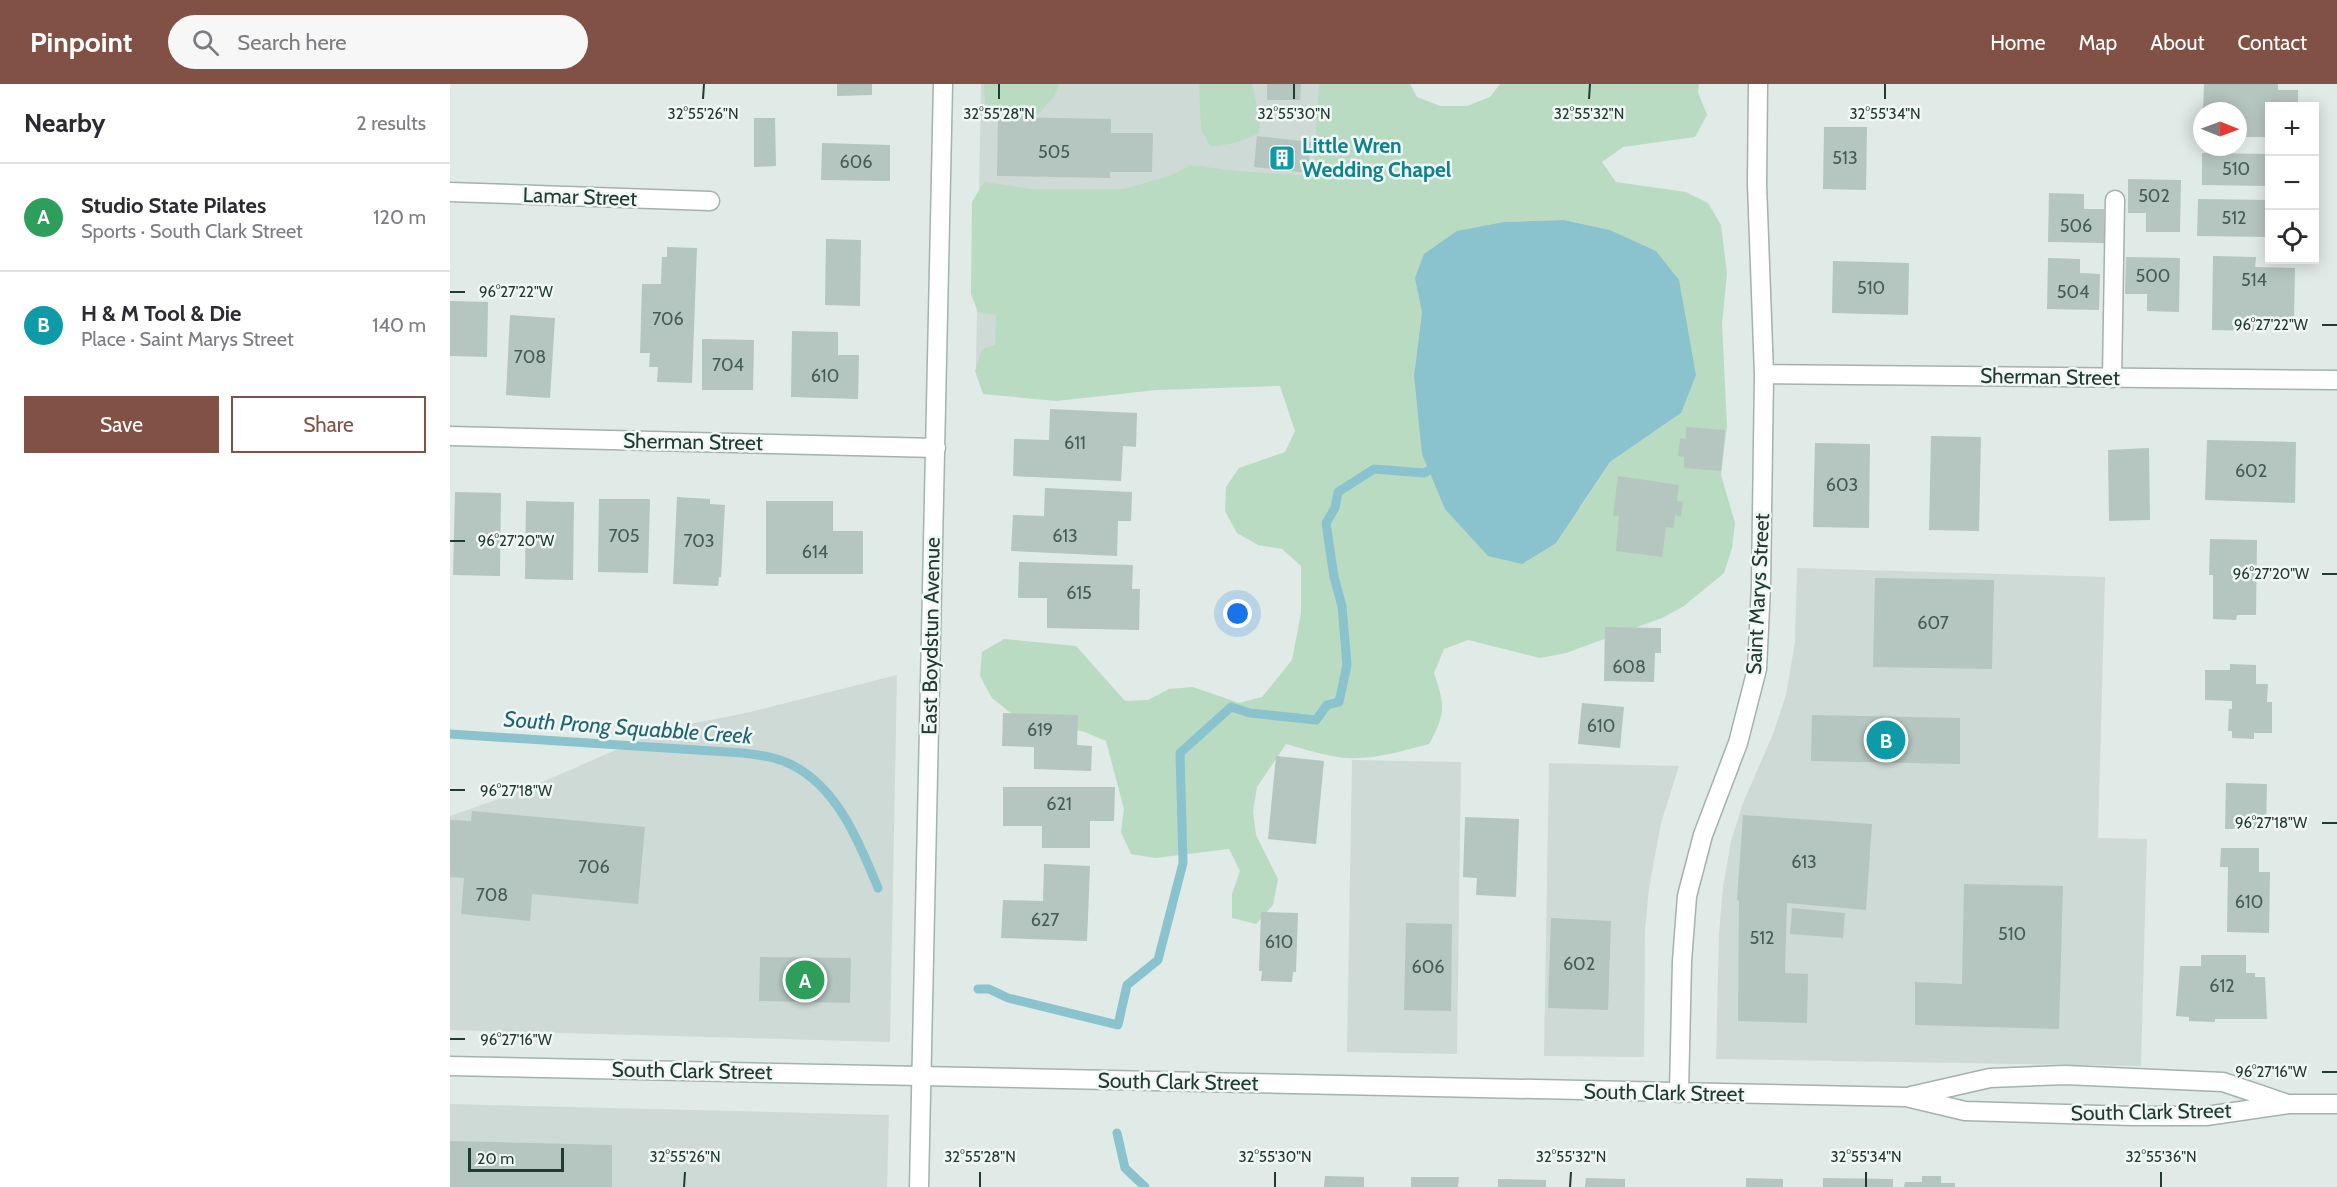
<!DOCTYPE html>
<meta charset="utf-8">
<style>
body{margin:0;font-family:Cabin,sans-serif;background:#f7f7f7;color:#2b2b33}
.controls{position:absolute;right:18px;top:18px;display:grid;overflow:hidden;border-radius:0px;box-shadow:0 3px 15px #0003}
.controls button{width:54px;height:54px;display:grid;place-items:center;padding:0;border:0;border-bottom:2px solid #e1e1e2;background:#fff;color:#2b2b33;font:30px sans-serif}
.compass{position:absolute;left:1743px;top:18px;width:54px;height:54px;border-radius:50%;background:#fff;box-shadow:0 3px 15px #0003;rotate:91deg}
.scale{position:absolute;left:18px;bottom:15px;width:96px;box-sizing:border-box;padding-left:6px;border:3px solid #213a33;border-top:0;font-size:16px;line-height:21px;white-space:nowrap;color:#213a33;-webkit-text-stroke:4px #f0f7f4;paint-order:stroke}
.you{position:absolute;left:788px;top:530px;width:21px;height:21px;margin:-15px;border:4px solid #fff;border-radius:50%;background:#1a73e8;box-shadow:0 0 0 9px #1a73e833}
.badge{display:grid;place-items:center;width:39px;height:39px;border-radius:50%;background:#825145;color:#fff;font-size:20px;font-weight:700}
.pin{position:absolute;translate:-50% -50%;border:3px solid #fff;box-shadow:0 2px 6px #0006}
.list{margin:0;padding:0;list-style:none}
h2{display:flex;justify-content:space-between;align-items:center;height:78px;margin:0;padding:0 24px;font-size:26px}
h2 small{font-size:20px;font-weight:400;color:#7c7c81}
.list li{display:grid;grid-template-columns:39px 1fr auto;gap:18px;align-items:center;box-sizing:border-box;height:108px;padding:0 24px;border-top:2px solid #e1e1e2}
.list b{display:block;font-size:22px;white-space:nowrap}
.list p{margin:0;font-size:20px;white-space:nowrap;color:#7c7c81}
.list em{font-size:20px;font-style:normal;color:#7c7c81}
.actions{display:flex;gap:12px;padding:18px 24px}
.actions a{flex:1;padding:14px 0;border:2px solid #825145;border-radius:0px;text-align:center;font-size:21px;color:#825145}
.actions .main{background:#825145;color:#fff}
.icon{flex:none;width:33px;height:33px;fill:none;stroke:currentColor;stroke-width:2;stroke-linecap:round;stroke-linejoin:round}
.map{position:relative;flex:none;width:1887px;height:1103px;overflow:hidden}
header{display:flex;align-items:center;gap:36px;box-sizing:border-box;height:84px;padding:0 30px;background:#825145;color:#fff}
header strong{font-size:28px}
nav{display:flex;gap:33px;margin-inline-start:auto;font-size:21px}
.search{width:420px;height:54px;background:#f7f7f7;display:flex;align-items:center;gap:15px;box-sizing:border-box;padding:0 21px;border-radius:33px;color:#7c7c81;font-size:22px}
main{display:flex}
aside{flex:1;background:#fff}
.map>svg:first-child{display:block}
.built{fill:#cedad5}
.green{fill:#b9dbc2;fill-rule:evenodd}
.water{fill:#8ac3cd}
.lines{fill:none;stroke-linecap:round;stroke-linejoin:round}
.stream{stroke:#8ac3cd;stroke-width:9}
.building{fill:#b5c5bf}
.lane-casing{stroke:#a3b2ad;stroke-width:21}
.street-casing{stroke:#a3b2ad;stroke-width:21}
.secondary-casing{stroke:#9fb5ad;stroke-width:21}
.lane{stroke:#fff;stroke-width:18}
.street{stroke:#fff;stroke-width:18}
.secondary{stroke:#fff;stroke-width:18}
.ticks{fill:none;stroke:#213a33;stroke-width:2}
.labels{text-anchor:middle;stroke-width:5;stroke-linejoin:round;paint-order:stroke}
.number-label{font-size:18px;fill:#465d56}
.culture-label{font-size:21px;font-weight:bold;fill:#0d838f;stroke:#f0f7f4;text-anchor:start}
.street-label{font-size:21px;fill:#213a33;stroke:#f0f7f4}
.water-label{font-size:22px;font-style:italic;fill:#1e6573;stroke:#f0f7f4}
.ticks-label{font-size:15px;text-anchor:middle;fill:#213a33;stroke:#f0f7f4;stroke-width:5;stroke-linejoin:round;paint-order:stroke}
</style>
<header>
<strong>Pinpoint</strong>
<div class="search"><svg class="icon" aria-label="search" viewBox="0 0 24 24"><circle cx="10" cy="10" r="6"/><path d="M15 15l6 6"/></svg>Search here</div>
<nav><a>Home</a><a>Map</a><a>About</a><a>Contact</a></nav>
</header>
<main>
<aside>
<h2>Nearby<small>2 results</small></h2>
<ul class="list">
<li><span class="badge" style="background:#2e9e5b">A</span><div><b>Studio State Pilates</b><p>Sports · South Clark Street</p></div><em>120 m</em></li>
<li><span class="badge" style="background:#0f9aa8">B</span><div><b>H &amp; M Tool &amp; Die</b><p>Place · Saint Marys Street</p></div><em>140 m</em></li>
</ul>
<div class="actions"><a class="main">Save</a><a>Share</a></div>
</aside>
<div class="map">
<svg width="1887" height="1103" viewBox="0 0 1887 1103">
<rect width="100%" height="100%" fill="#e0eae6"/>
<!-- built -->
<path class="built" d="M531 0H913L909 291 526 283Z
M1347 484 1655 493 1648 754 1697 755 1691 982 1266 975 1269 849 1273 803 1281 757 1293 719 1323 650 1336 611 1345 558Z
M447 591 440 958 0 946V732L74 706 214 645 296 629Z
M902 676 1011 678 1007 970 897 968Z
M1099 679 1229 682 1211 739 1199 804 1195 846 1194 973 1094 972Z
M0 1020 439 1031 437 1103H0Z"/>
<!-- green -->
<path class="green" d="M534 0H609L604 13 589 29H562L538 25 535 20Z
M749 0H802L810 36 809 49C793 57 777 62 760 62L751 45Z
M869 0H960L967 13 990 22H1017L1040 13 1050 0H1249L1248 8 1257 31 1245 53 1173 63 1152 78 1166 98 1236 108 1258 119 1271 141 1277 189 1272 240 1277 342 1271 391 1285 439 1282 464 1274 489 1234 522 1212 534 1116 569 1090 574 1018 556 994 565 984 589C995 622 996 629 979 660 947 668 915 679 882 672 867 669 851 664 836 660L807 703 803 727 806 751 828 795 823 821 806 840 782 834V810L790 787 779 765 705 774 681 770 671 748 674 725 656 657 632 647 583 641 562 630 542 614 530 592 532 568 554 555 626 562 675 617 698 616 719 605 743 603 789 619 812 613 842 576 851 529V482L832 465 808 461 787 449 775 427 776 403 789 384 835 368 845 347 830 302 707 306 606 317 533 310 525 287 532 265 545 261 546 231 528 228 521 210 522 118 534 98 581 105H674L722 91 741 81 786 87 863 92ZM1114 136 1160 146 1205 167 1231 329 1160 378 1130 424 964 291 972 228 1054 138Z"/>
<!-- water -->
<path class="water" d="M1114 136 1160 146 1206 167 1229 196 1246 291 1231 329 1160 378 1106 459 1072 480 1038 472 995 425 972 370 964 291 972 228 965 194 974 170 1007 147 1054 138Z"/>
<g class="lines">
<!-- stream -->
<path class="stream" d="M0 650 293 669C309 671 327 673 342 681 388 704 410 760 428 804
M528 905H539L558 914 668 941 677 901 708 876 733 779 730 669 781 623 800 629 866 636 877 621 889 618 897 581 892 522 884 493 876 439 885 424 888 408 924 385 974 389 989 380
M667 1049 675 1084 695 1103"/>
</g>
<!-- building -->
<path class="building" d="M387 0H422V11L387 12Z
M817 0H851L850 16H817Z
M1754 0H1828V6H1848V22H1820V53H1788V27H1753Z
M548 33 661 35V49H703L702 88H660V94L547 92Z
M304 34H325L326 82 304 83Z
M1374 43H1417L1416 106 1373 105Z
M807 52 861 58 858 89 804 83Z
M372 59 440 61V97L371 96Z
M1752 69 1820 70V102L1752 101Z
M1678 95 1731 96 1730 148H1696V129H1678Z
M1599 109 1634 110V125H1654V159L1598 158Z
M1748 115 1820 116V153L1747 152Z
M376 155 411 156 410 222 375 221Z
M217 163 247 164 242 299 207 298 208 283H199L200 269H190L192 200H211L212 173H217Z
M1763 172 1806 173 1805 183 1845 184 1844 235 1804 234V247L1762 246Z
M1676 173 1730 174 1729 228 1697 227V210H1675Z
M1598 174 1630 175V189L1650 190 1649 226 1597 225Z
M1383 177 1459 179 1458 231 1382 229Z
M0 217 38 218 37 273 0 272Z
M60 231 105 234 100 314 56 311Z
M342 247 388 248V271H409L408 315 341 313Z
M252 255 304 256 303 306H252Z
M600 325 687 329 686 363 673 362 671 397 563 392 564 355 599 356Z
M1236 343 1275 346 1271 387 1234 384V373L1228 372 1230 354 1236 355Z
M1481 352 1531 353 1529 447 1479 446Z
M1757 356 1846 358 1845 419 1755 416Z
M1365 359 1420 360 1419 444 1363 443Z
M1699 364 1700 436 1659 437 1658 366Z
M1168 392 1229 401 1227 417 1233 418 1231 433 1225 431 1224 444 1216 443 1212 473 1166 467 1169 432H1163Z
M595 404 682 408 681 437H668L667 472 561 467 563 431 594 432Z
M5 408 51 409 50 492 3 491Z
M227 413 260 415V420L275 421 271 493H269L268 502 223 500Z
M149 415H200L198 489 148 488Z
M76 417 124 418 123 496 75 495Z
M316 417H383V447H413V490H316Z
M1760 455 1807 456 1806 531H1787L1786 536 1763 535V491H1759Z
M569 478 683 481 682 505H690L689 546 597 544V514H568Z
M1425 494 1544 496 1542 585 1423 583Z
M1155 543 1211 544V569H1205L1204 598 1154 597Z
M1780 580 1806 581V600H1818L1817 618H1822V649H1804V655L1782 654V647H1778L1779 625H1782V617L1755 616V586H1780Z
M1132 619 1174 623 1170 664 1128 660Z
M553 629 628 631 627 661 642 662 641 687 584 685V663L552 662Z
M1362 631 1510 634V680L1361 677Z
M826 672 874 677 866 760 818 755Z
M1776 699 1817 700 1816 745H1775Z
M553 703H665L664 737H640V764H592V742H553Z
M22 727 195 743 188 820 82 810 80 837 11 830 14 794 0 793V736L21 737Z
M1293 731 1422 740 1416 826 1337 819 1335 889 1358 890 1357 939 1288 937 1289 817 1287 816Z
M1015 733 1069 735 1066 813 1026 811 1027 794 1013 793Z
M1771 764H1809V788H1820L1819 849 1777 848 1778 783H1770Z
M594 780 640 782 637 857 551 854 553 816 593 817Z
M1514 800 1613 802 1609 945 1465 941V898L1512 900Z
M1342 824 1395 829 1393 854 1340 850Z
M811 828 848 829 846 888H843L842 898 811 897 812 887H809Z
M1101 834 1161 837 1158 926 1098 924Z
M956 839 1002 840 1001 927 954 926Z
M1751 871H1796V889H1805V893H1815L1817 935H1765V938L1739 937V933L1726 932 1730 882H1751Z
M310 873 401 874 400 919 309 917Z
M0 1057 162 1061V1103H0Z
M875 1092 914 1093V1103H874Z
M1472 1092H1491V1099H1505V1103H1454L1455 1098H1472Z
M961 1093H1009L1008 1103H961Z
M1136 1094 1175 1095V1103H1135Z
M1296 1094 1333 1095V1103H1296Z
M1373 1094 1443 1095V1103H1373Z
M1048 1095 1096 1096V1103H1048Z"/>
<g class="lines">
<defs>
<path id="lane" d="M1662 294 1665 116"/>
<path id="street" d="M0 108 260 117
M1314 290 1887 296
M0 352 486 364
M0 982 1456 1013 1515 1027 1683 1032H1756L1839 1020H1887
M1229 1009 1232 877 1237 812 1253 751 1288 659 1307 585 1311 502 1314 290 1307 100 1308 0
M1461 1012 1540 994 1615 991 1773 998 1835 1019"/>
<path id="secondary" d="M469 1103 493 0"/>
</defs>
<!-- lane casing -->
<use href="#lane" class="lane-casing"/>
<!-- street casing -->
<use href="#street" class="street-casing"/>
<!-- secondary casing -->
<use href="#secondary" class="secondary-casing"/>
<!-- lane -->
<use href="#lane" class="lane"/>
<!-- street -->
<use href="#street" class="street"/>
<!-- secondary -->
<use href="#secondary" class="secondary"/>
</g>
<!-- ticks -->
<path class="ticks" d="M253 15 254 0M549 15V0M844 15V0M1139 15 1140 0M1435 15V0M0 208H15M1872 241H1887M0 457H15M1872 490H1887M0 706H15M1872 739H1887M0 955H15M1872 988H1887M234 1103 235 1088M530 1103V1088M825 1103V1088M1120 1103 1121 1088M1416 1103V1088M1711 1103V1088"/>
<!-- icons -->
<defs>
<symbol id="building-square" viewBox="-11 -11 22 22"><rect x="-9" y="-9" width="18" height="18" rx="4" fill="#0f9aa8" stroke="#f0f7f4"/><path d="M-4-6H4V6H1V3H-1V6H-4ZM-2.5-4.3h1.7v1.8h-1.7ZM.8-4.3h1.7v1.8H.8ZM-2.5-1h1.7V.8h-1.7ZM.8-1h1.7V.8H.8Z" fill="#fff"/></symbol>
</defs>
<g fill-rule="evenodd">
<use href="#building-square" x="817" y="59" width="30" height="30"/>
</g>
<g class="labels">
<!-- number labels -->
<g class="number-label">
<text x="604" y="74">505</text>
<text x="1395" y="80">513</text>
<text x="406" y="84">606</text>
<text x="1786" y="91">510</text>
<text x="1704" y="118">502</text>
<text x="1784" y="140">512</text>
<text x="1626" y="148">506</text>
<text x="1703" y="198">500</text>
<text x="1804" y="202">514</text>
<text x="1421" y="210">510</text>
<text x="1623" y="214">504</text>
<text x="218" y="241">706</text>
<text x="80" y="279">708</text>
<text x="278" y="287">704</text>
<text x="375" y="298">610</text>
<text x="625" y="365">611</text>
<text x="1801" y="393">602</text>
<text x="1392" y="407">603</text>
<text x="174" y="458">705</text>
<text x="615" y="458">613</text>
<text x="249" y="463">703</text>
<text x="365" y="474">614</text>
<text x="629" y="515">615</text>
<text x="1483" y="545">607</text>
<text x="1179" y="589">608</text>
<text x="1151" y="648">610</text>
<text x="590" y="652">619</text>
<text x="609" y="726">621</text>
<text x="1354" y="784">613</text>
<text x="144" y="789">706</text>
<text x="42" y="817">708</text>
<text x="1799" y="824">610</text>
<text x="595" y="842">627</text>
<text x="1562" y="856">510</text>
<text x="1312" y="860">512</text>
<text x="829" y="864">610</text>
<text x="1129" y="886">602</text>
<text x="978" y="889">606</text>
<text x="1772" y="908">612</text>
</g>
<!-- culture labels -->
<g class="culture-label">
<text x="852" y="69">Little Wren<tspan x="852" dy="24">Wedding Chapel</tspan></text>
</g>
<!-- street labels -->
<g class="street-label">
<text transform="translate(130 113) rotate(2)" y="7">Lamar Street</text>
<text transform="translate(1600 293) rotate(1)" y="7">Sherman Street</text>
<text transform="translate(243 358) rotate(1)" y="7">Sherman Street</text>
<text transform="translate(1308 510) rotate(-87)" y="7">Saint Marys Street</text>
<text transform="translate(481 552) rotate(-89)" y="7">East Boydstun Avenue</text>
<text transform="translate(242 987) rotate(1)" y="7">South Clark Street</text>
<text transform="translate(728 998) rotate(1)" y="7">South Clark Street</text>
<text transform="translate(1214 1009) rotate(1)" y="7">South Clark Street</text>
<text transform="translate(1701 1028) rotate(-1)" y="7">South Clark Street</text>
</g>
<!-- water labels -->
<g class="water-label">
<text transform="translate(178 643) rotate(4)" y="8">South Prong Squabble Creek</text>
</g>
</g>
<g class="ticks-label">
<text x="253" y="35">32°55'26"N</text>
<text x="549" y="35">32°55'28"N</text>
<text x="844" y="35">32°55'30"N</text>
<text x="1139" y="35">32°55'32"N</text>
<text x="1435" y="35">32°55'34"N</text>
<text x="66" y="213">96°27'22"W</text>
<text x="1821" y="246">96°27'22"W</text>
<text x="66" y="462">96°27'20"W</text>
<text x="1821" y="495">96°27'20"W</text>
<text x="66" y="712">96°27'18"W</text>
<text x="1821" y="744">96°27'18"W</text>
<text x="66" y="961">96°27'16"W</text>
<text x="1821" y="993">96°27'16"W</text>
<text x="235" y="1078">32°55'26"N</text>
<text x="530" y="1078">32°55'28"N</text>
<text x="825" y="1078">32°55'30"N</text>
<text x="1121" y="1078">32°55'32"N</text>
<text x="1416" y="1078">32°55'34"N</text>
<text x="1711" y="1078">32°55'36"N</text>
</g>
</svg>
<div class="controls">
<button>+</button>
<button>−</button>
<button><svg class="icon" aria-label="locate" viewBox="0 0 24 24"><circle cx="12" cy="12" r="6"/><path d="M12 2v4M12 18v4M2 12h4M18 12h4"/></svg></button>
</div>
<svg class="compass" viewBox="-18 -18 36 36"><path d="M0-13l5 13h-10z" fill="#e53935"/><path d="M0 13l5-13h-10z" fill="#7c7c81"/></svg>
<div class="scale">20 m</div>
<div class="you"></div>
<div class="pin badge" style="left:355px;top:896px;background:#2e9e5b">A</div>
<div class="pin badge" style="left:1436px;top:656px;background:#0f9aa8">B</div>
</div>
</main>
